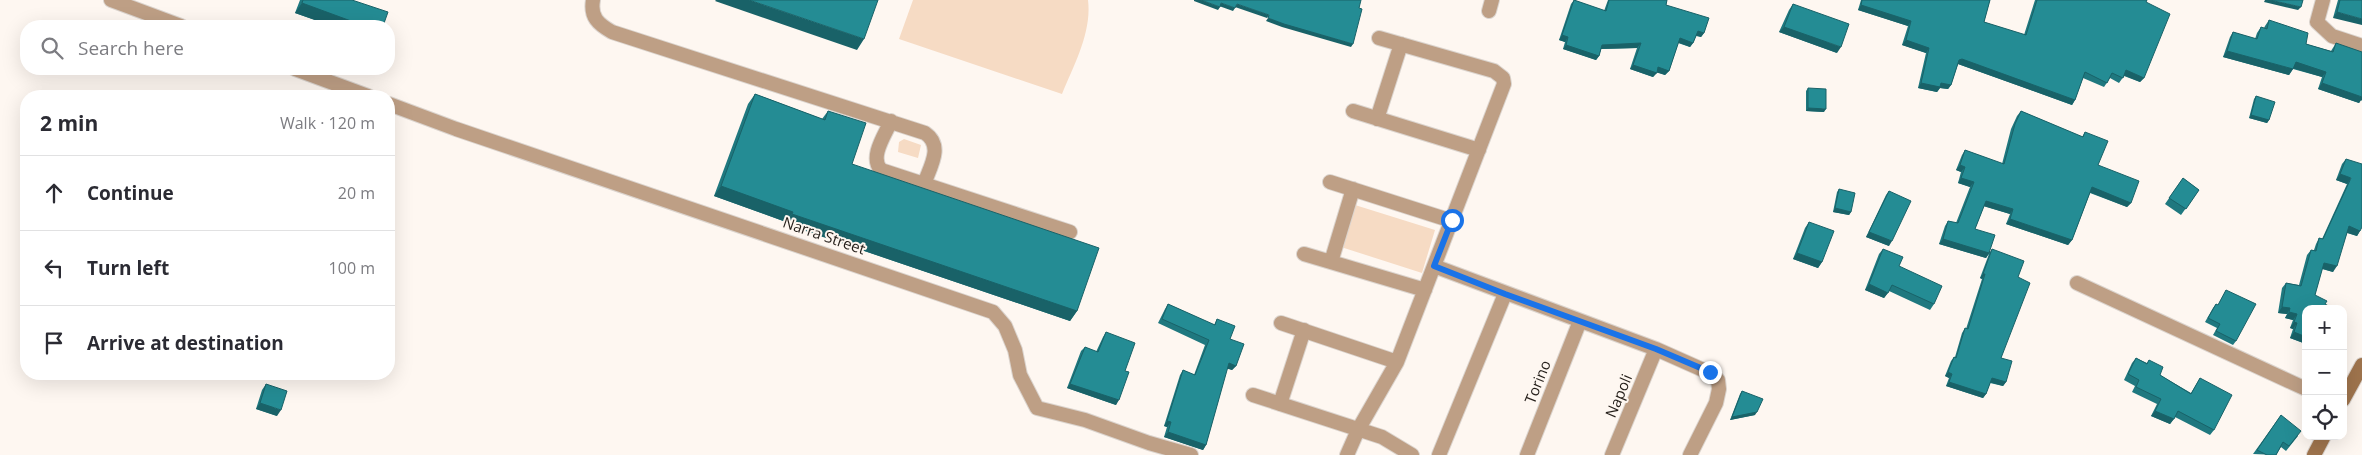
<!DOCTYPE html>
<meta charset="utf-8">
<style>
body{margin:0;font-family:"Open Sans",sans-serif;background:#f7f7f7;color:#2b2b33}
.controls{position:absolute;right:15px;bottom:15px;display:grid;overflow:hidden;border-radius:10px;box-shadow:0 5px 20px #0002}
.controls button{width:45px;height:45px;display:grid;place-items:center;padding:0;border:0;border-bottom:1px solid #e1e1e2;background:#fff;color:#2b2b33;font:25px sans-serif}
.stop{position:absolute;width:15px;height:15px;margin:-11px;border:4px solid #1a73e8;border-radius:50%;background:#fff}
.stop.end{background:#1a73e8;border-color:#fff;box-shadow:0 1px 5px #0008}
.list{margin:0;padding:0;list-style:none}
h2{display:flex;justify-content:space-between;align-items:center;height:65px;margin:0;padding:0 20px;font-size:21px}
h2 small{font-size:16px;font-weight:400;color:#7c7c81}
.list li{display:grid;grid-template-columns:32px 1fr auto;gap:15px;align-items:center;box-sizing:border-box;height:75px;padding:0 20px;border-top:1px solid #e1e1e2}
.list b{display:block;font-size:19px;white-space:nowrap}
.list em{font-size:16px;font-style:normal;color:#7c7c81}
.icon{flex:none;width:28px;height:28px;fill:none;stroke:currentColor;stroke-width:2;stroke-linecap:round;stroke-linejoin:round}
.map{position:relative;flex:none;width:2362px;height:455px;overflow:hidden}
.search{position:absolute;background:#fff;box-shadow:0 5px 20px #0002;left:20px;top:20px;width:375px;height:55px;display:flex;align-items:center;gap:12px;box-sizing:border-box;padding:0 18px;border-radius:20px;color:#7c7c81;font-size:19px}
.panel{position:absolute;background:#fff;box-shadow:0 5px 20px #0002;left:20px;top:90px;width:375px;height:290px;border-radius:20px}
.map>svg:first-child{display:block}
.green{fill:#f6dbc4}
.lines{fill:none;stroke-linecap:round;stroke-linejoin:round}
.minor-casing{stroke:#dbd4ce;stroke-width:16}
.tertiary-casing{stroke:#dbd4ce;stroke-width:16}
.secondary-casing{stroke:#dbd4ce;stroke-width:16}
.minor{stroke:#be9f85;stroke-width:14}
.tertiary{stroke:#be9f85;stroke-width:14}
.secondary{stroke:#9f744d;stroke-width:14}
.wall{fill:#1f787f}
.shaded-wall{fill:#196268}
.building{fill:#248c94;stroke:#196268}
.route{stroke:#1a73e8;stroke-width:6}
.labels{text-anchor:middle;stroke-width:4;stroke-linejoin:round;paint-order:stroke}
.street-label{font-size:15px;fill:#241e19;stroke:#fef7f1}
</style>
<div class="map">
<svg width="2362" height="455" viewBox="0 0 2362 455">
<rect width="100%" height="100%" fill="#fef7f1"/>
<!-- green -->
<path class="green" d="M913 0H1088C1092 32 1074 65 1062 94L899 39Z
M904 139 921 145 918 158 898 152 899 142Z
M1355 205 1435 230 1422 273 1341 247Z"/>
<g class="lines">
<defs>
<path id="minor" d="M593 0C590 17 598 24 612 32L925 133C944 146 930 167 924 184
M2323 0 2317 22 2332 36 2362 46
M1489 11 1492 0
M1353 111 1479 150
M1377 119 1401 44
M891 121C885 135 869 157 881 170L1070 232
M1330 182 1452 221
M1304 254 1425 290
M1331 262 1353 189
M1434 266 1656 349 1710 373 1718 380 1719 389 1716 403 1690 455
M2077 283 2306 389
M1281 323 1397 362
M1253 395 1382 437 1412 455
M1280 404 1304 330
M1347 455 1358 430 1397 362 1504 84 1503 78 1494 71 1379 38
M1439 455 1505 294
M1527 455 1580 321
M1612 455 1656 349"/>
<path id="tertiary" d="M111 0 181 26
M295 69 368 96
M389 104 456 129 993 312 1005 326 1015 350 1020 375 1037 408 1085 420 1149 443 1191 455"/>
<path id="secondary" d="M2343 400 2362 365
M2314 455 2324 436"/>
</defs>
<!-- minor casing -->
<use href="#minor" class="minor-casing"/>
<!-- tertiary casing -->
<use href="#tertiary" class="tertiary-casing"/>
<!-- secondary casing -->
<use href="#secondary" class="secondary-casing"/>
<!-- minor -->
<use href="#minor" class="minor"/>
<!-- tertiary -->
<use href="#tertiary" class="tertiary"/>
<!-- secondary -->
<use href="#secondary" class="secondary"/>
</g>
<!-- wall -->
<path class="wall" d="M300 0H352L383 26H332L295 13Z
M1574 0 1604 11 1608 0H1667L1666 5 1704 33 1701 37 1696 36 1693 43 1690 47 1678 43 1669 71 1665 75 1657 72 1653 77 1630 69 1637 48 1601 49 1599 56 1596 60 1563 49 1565 42 1559 40 1571 4Z
M1861 0H1990L1984 22 2024 35 2035 0H2147L2146 2 2144 78 2140 82 2124 76 2119 83 2110 78 2104 87 2083 78 2075 100 2072 105 1958 64 1951 85 1948 89 1940 88 1937 92 1918 88 1926 53 1902 45 1908 26 1858 10Z
M2338 0H2362L2333 18Z
M1793 4 1837 53 1779 32 1789 10Z
M2269 20 2306 44 2331 51 2336 43 2361 100 2359 103 2318 89 2322 77 2293 69 2289 75 2223 57 2230 37 2233 32 2255 39 2257 33 2261 27 2264 28 2265 26Z
M1808 88 1824 112 1806 111V91Z
M755 94 822 119 828 111 852 164 1077 311 1070 321 785 224 786 222 714 196 748 104Z
M2256 96 2269 120 2267 123 2249 118 2254 99Z
M2021 111 2082 137 2085 132 2098 165 2131 203 2127 207 2090 193 2072 240 2068 245 2006 224 2010 214 1984 206 1975 229 1990 252 1992 249 2018 277 2001 358 2006 382 2003 386 1990 383 1986 394 1983 398 1946 386 1949 378 1945 376 1951 361 1954 357H1955L1962 333 1965 328 1966 329 1982 279 1980 278 1989 254 1986 258 1939 244 1945 226 1948 221 1956 223 1970 187 1958 183 1961 172 1956 170 1962 155 1965 150 2002 164 2011 129 2017 116Z
M2346 159 2360 231 2357 236 2347 233 2333 272 2322 269 2315 295 2306 344 2290 338 2293 329 2290 328 2293 320 2285 318 2287 314 2278 313 2282 288 2286 283 2299 285 2307 255 2311 250H2314L2316 244 2319 238 2322 239 2347 184 2336 180 2342 164Z
M2183 178 2199 190 2181 215 2165 204Z
M1839 189 1851 212 1849 215 1833 212 1837 192Z
M1889 191V246L1866 237 1886 195Z
M1809 222 1822 262 1818 268 1793 259 1805 228Z
M1883 249 1934 304 1930 310 1889 291 1884 298 1865 290 1879 254Z
M2226 290 2236 341 2233 345 2213 335 2217 328 2205 322 2213 308 2216 304 2218 305Z
M1168 304 1214 325 1217 319 1230 339 1236 366 1232 370 1227 368 1206 445 1203 450 1164 437 1167 427 1164 426 1180 375 1183 370 1194 375 1205 345 1158 323 1165 309Z
M1106 332 1125 371 1116 405 1067 388 1081 351 1085 347 1096 352 1103 337Z
M2136 358 2147 363 2149 360 2160 375 2191 393 2200 378 2214 430 2210 435 2175 417 2170 424 2151 416 2157 404 2132 392 2135 386 2124 380 2132 363Z
M266 384 277 416 256 409 262 390Z
M1742 391 1755 415 1730 420 1740 394Z
M2281 415 2298 436 2286 451 2281 447 2276 455 2253 454Z"/>
<!-- shaded-wall -->
<path class="shaded-wall" d="M716 0H749L864 39 857 50 715 1Z
M1194 0H1201L1220 7 1218 10 1194 1Z
M2265 0H2270L2301 7 2298 10 2264 2Z
M302 3 351 21 347 26H332L295 13Z
M1221 3 1235 8 1233 11 1219 6Z
M1237 4 1269 15 1267 18 1235 7Z
M1861 5 1911 21 1908 26 1858 10Z
M2337 12 2362 19V25L2333 18Z
M1268 18 1353 44 1351 47 1282 27 1266 21Z
M1784 27 1841 47 1837 53 1779 32Z
M1698 31 1704 33 1701 37 1695 35Z
M1562 35 1568 37 1565 42 1559 40Z
M1680 38 1693 43 1690 47 1677 42Z
M1906 40 1929 48 1926 53 1902 45Z
M1641 43 1637 48 1599 49 1602 45Z
M1566 45 1599 56 1596 60 1563 49Z
M2227 51 2293 69 2289 75 2223 57Z
M1962 59 2075 100 2072 105 1958 64 1959 60Z
M2296 62 2326 72 2322 77 2292 68Z
M1633 65 1657 73 1653 77 1630 69Z
M1658 67 1669 71 1665 75 1655 72Z
M2126 70 2144 78 2140 82 2123 75Z
M1921 83H1941L1951 85 1948 89 1940 88 1937 92 1918 88Z
M2322 83 2362 97V101L2361 100 2359 103 2318 89Z
M1808 108 1826 109 1824 112 1806 111Z
M2251 115 2269 120 2267 123 2249 118Z
M1960 165 1965 167 1961 172 1956 170Z
M2340 174 2351 178 2347 184 2336 180Z
M1961 178 1974 182 1970 187 1958 183Z
M721 186 793 212 786 222 714 196Z
M2092 187 2131 203 2127 207 2089 192Z
M1986 201 2013 209 2010 214 1983 206Z
M1835 208 1851 212 1849 215 1833 212Z
M792 214 1077 311 1070 321 785 224Z
M2010 219 2072 240 2068 245 2006 224Z
M2349 226 2360 231 2357 236 2345 232Z
M1869 232 1892 241 1889 246 1866 237Z
M1943 239 1989 253 1986 258 1939 244Z
M1797 253 1822 262 1818 268 1793 259Z
M2324 263 2337 266 2333 272 2320 268Z
M1983 274H1985L1982 279 1980 278Z
M1869 284 1888 293 1884 298 1865 290Z
M2282 307 2290 308 2287 314 2278 313Z
M2289 312 2297 314 2293 320 2285 318Z
M2294 322 2297 323 2293 329 2290 328Z
M2294 332 2306 337V344L2290 338Z
M1229 363 1236 366 1232 370 1225 368Z
M1948 372 1952 374 1949 378 1945 376Z
M1992 378 2006 382 2003 386 1989 382Z
M1949 382 1986 394 1983 398 1946 386Z
M1070 384 1119 400 1116 405 1067 388Z
M260 403 281 410 277 416 256 409Z
M2155 411 2174 419 2170 424 2151 416Z
M1757 412 1755 415 1730 420 1732 417Z
M1167 421 1171 422 1167 427 1164 426Z
M1168 432 1206 445 1203 450 1164 437Z"/>
<!-- building -->
<path class="building" d="M303 0H352L388 12 383 26H349L351 21 302 3Z
M749 0H878L864 39Z
M1201 0H1361L1359 8 1362 9 1353 44 1284 24 1268 18 1269 15 1237 4 1235 8 1221 3 1220 7Z
M1574 0 1606 11 1609 0H1667L1666 5 1709 18 1704 33 1698 31 1693 43 1680 38 1669 71 1658 67 1657 73 1633 65 1641 43 1602 45 1599 56 1566 45 1568 37 1562 35Z
M1862 0H1990L1984 22 2026 35 2037 0H2147L2146 2 2170 14 2144 78 2126 70 2123 78 2112 73 2107 83 2085 72 2075 100 1962 59 1959 60 1951 85 1941 83 1940 87 1921 83 1929 48 1906 40 1911 21 1861 5Z
M2270 0H2303L2301 7Z
M2340 0H2362V19L2337 12Z
M1793 4 1849 24 1841 47 1784 27Z
M2269 20 2308 33 2306 44 2333 52 2336 43 2362 52V97L2322 83 2326 72 2296 62 2293 69 2227 51 2233 32 2257 39 2261 27 2267 29Z
M1808 88 1826 89V109L1808 108Z
M755 94 825 120 828 111 866 123 852 164 1099 248 1077 311 792 214 793 212 721 186Z
M2256 96 2275 102 2269 120 2251 115Z
M2021 111 2083 137 2085 132 2108 141 2098 165 2139 181 2131 203 2092 187 2072 240 2010 219 2013 209 1986 201 1975 229 1995 235 1989 253 1943 239 1948 221 1958 223 1974 182 1961 178 1965 167 1960 165 1965 150 2004 164 2015 124Z
M2346 159 2362 164V227L2360 231 2349 226 2337 266 2324 263 2315 295 2327 301 2325 304 2334 309H2306V337L2294 332 2297 323 2294 322 2297 314 2289 312 2290 308 2282 307 2286 283 2301 286 2311 250 2316 251 2319 238 2323 239 2351 178 2340 174Z
M2183 178 2199 190 2186 209 2169 198Z
M1839 189 1855 193 1851 212 1835 208Z
M1889 191 1911 201 1892 241 1869 232Z
M1809 222 1834 231 1822 262 1797 253Z
M1883 249 1903 257 1899 266 1942 286 1934 304 1892 285 1888 293 1869 284Z
M1992 249 2024 261 2018 277 2030 283 2001 358 2012 361 2006 382 1992 378 1986 394 1949 382 1952 374 1948 372 1954 357 1956 358 1965 328 1968 329 1985 274H1983Z
M2226 290 2256 304 2236 341 2216 331 2220 324 2208 318 2216 304 2218 305Z
M1168 304 1215 325 1217 319 1235 326 1230 339 1244 344 1236 366 1229 363 1206 445 1168 432 1171 422 1167 421 1183 370 1195 375 1209 340 1162 319Z
M1106 332 1135 343 1125 371 1129 372 1119 400 1070 384 1085 347 1098 352Z
M2136 358 2147 364 2149 360 2163 367 2160 375 2191 394 2200 378 2232 395 2214 430 2178 411 2174 419 2155 411 2161 399 2136 387 2139 380 2128 374Z
M266 384 287 391 281 410 260 403Z
M1742 391 1763 399 1757 412 1732 417Z
M2281 415 2301 431 2289 446 2283 442 2276 455H2267L2257 450Z"/>
<g class="lines">
<!-- route -->
<path class="route" d="M1452 220 1434 266 1505 294 1656 349 1710 372"/>
</g>
<g class="labels">
<!-- street labels -->
<g class="street-label">
<text transform="translate(824 236) rotate(19)" y="5">Narra Street</text>
<text transform="translate(1538 382) rotate(-68)" y="5">Torino</text>
<text transform="translate(1619 396) rotate(-67)" y="5">Napoli</text>
</g>
</g>
</svg>
<div class="controls">
<button>+</button>
<button>−</button>
<button><svg class="icon" aria-label="locate" viewBox="0 0 24 24"><circle cx="12" cy="12" r="6"/><path d="M12 2v4M12 18v4M2 12h4M18 12h4"/></svg></button>
</div>
<div class="stop" style="left:1452px;top:220px"></div>
<div class="stop end" style="left:1710px;top:372px"></div>
<div class="search"><svg class="icon" aria-label="search" viewBox="0 0 24 24"><circle cx="10" cy="10" r="6"/><path d="M15 15l6 6"/></svg>Search here</div>
<section class="panel">
<h2>2 min<small>Walk · 120 m</small></h2>
<ul class="list">
<li><svg class="icon" aria-label="ahead" viewBox="0 0 24 24"><path d="M12 20V5M6 11l6-6 6 6"/></svg><div><b>Continue</b></div><em>20 m</em></li>
<li><svg class="icon" aria-label="left" viewBox="0 0 24 24"><path d="M17 20v-9H6M10 6l-5 5 5 5"/></svg><div><b>Turn left</b></div><em>100 m</em></li>
<li><svg class="icon" aria-label="arrive" viewBox="0 0 24 24"><path d="M6 21V4h12l-3 4 3 4H6"/></svg><div><b>Arrive at destination</b></div></li>
</ul>
</section>
</div>
